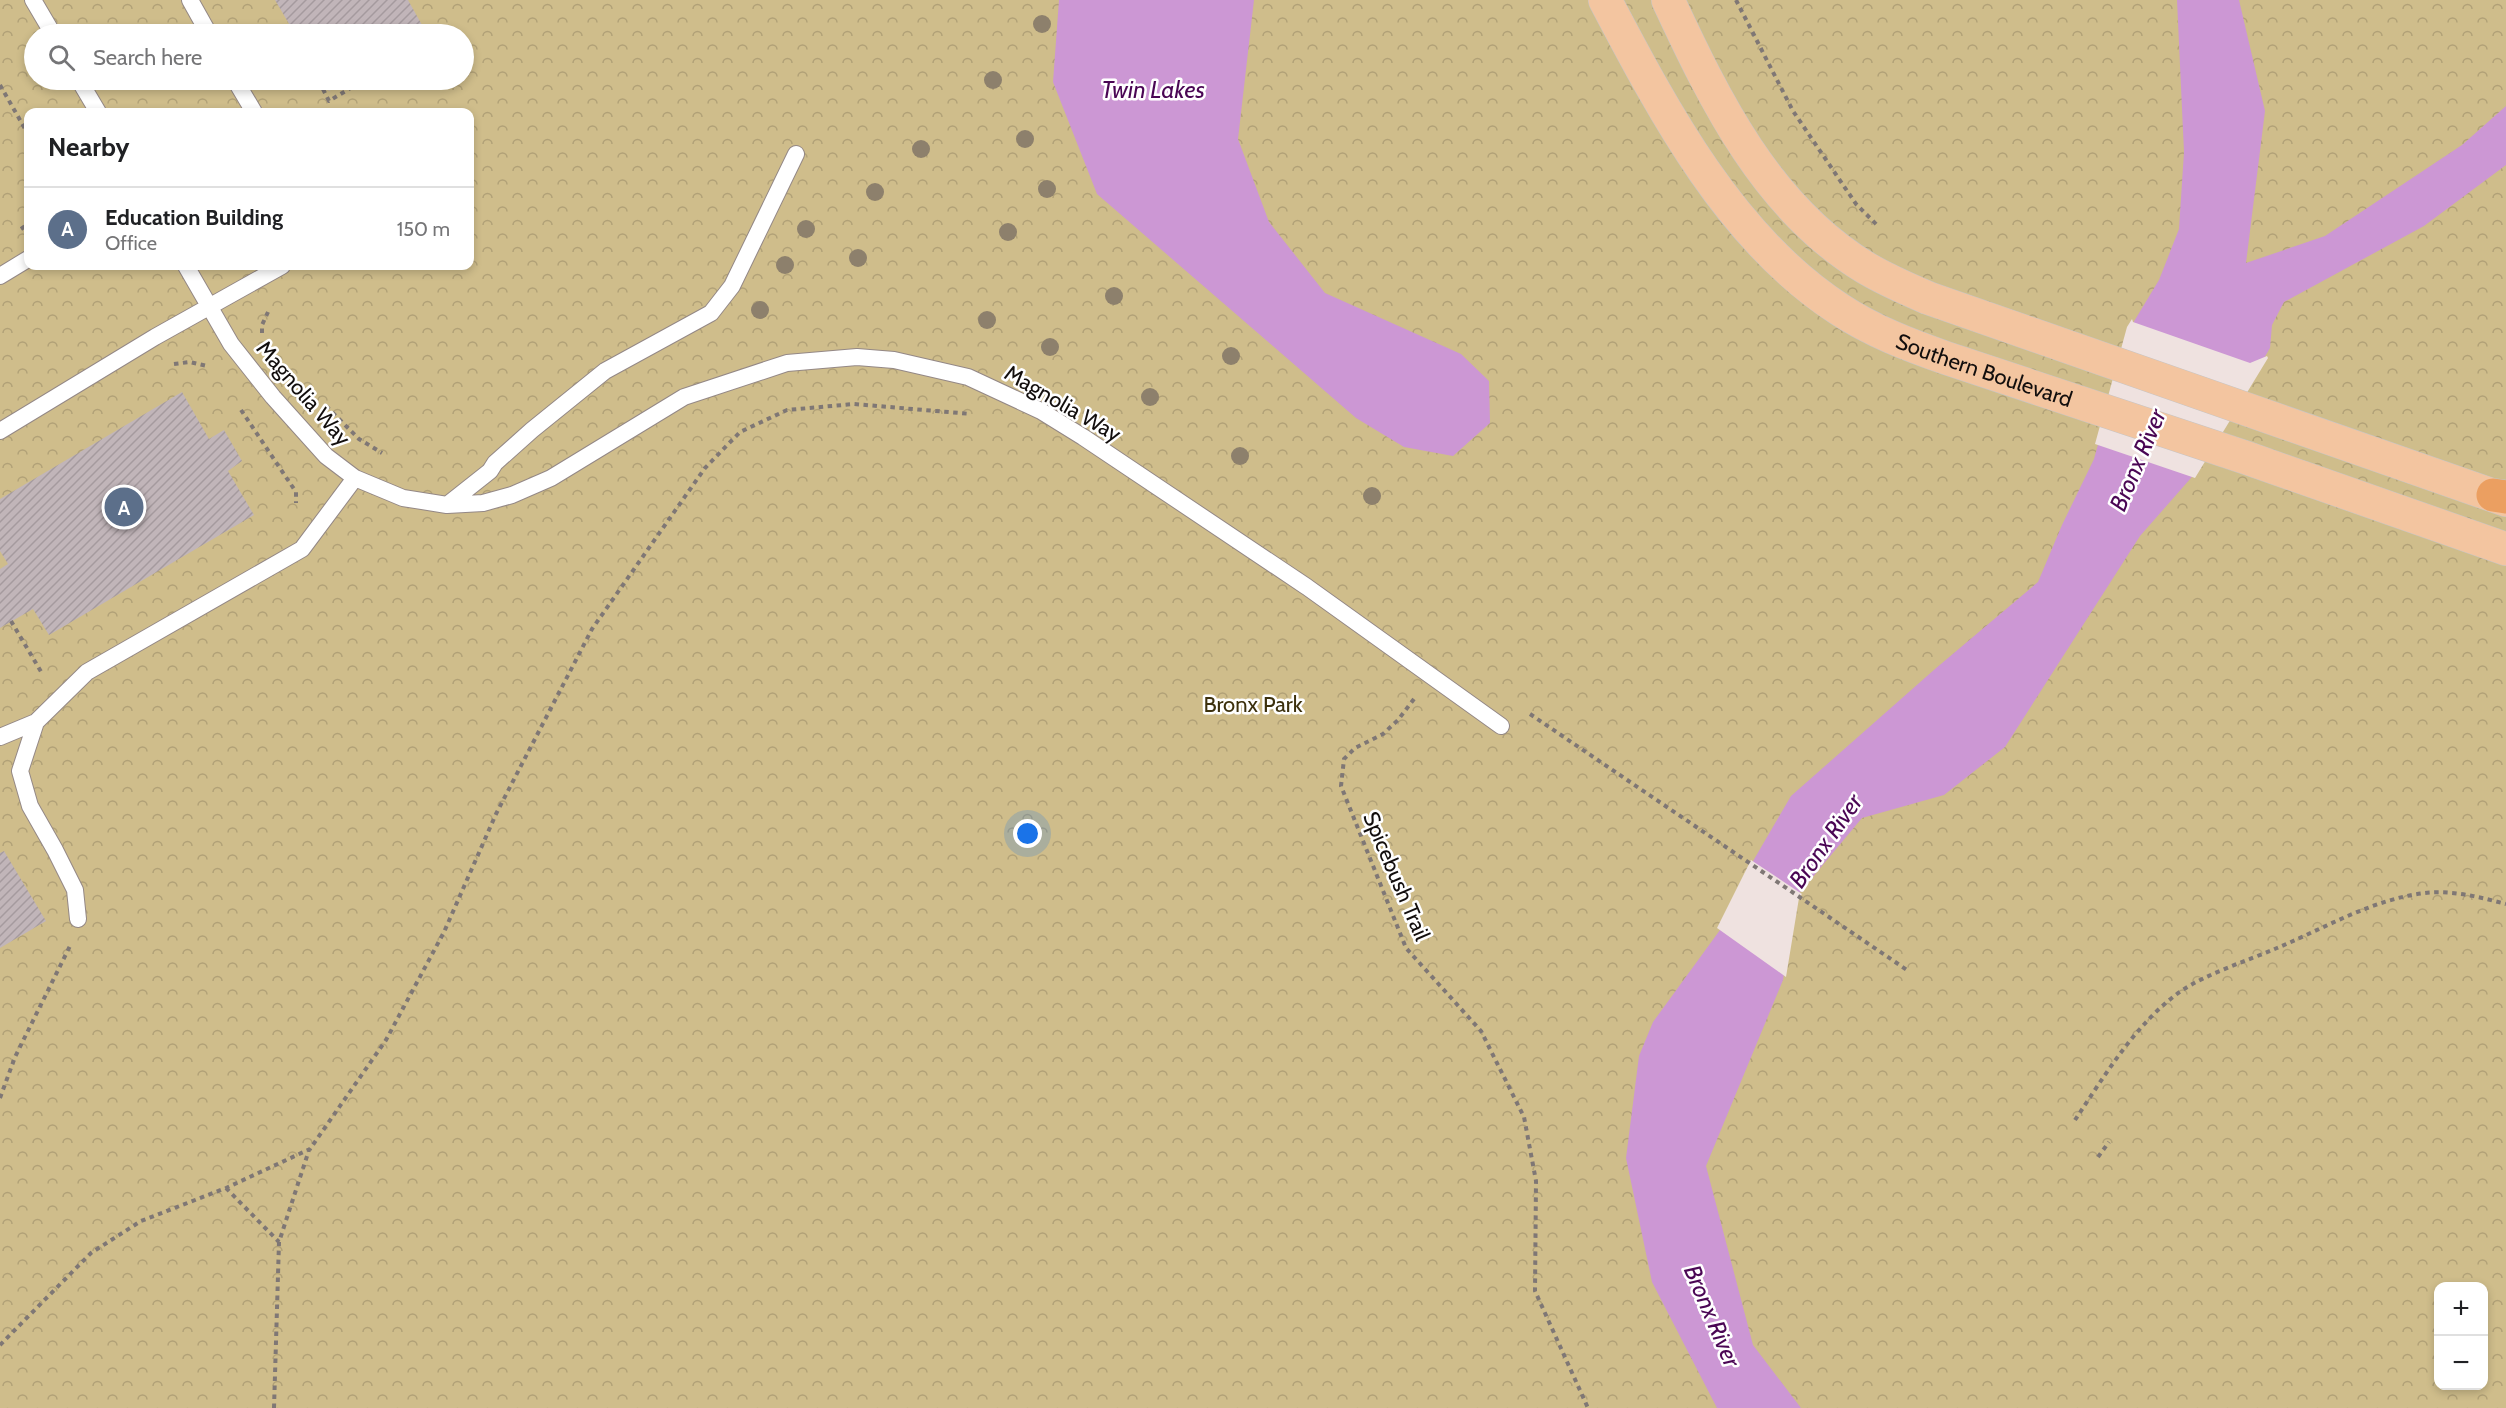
<!DOCTYPE html>
<meta charset="utf-8">
<style>
body{margin:0;font-family:Cabin,sans-serif;background:#f6f6f6;color:#202124}
.controls{position:absolute;right:18px;bottom:18px;display:grid;overflow:hidden;border-radius:12px;box-shadow:0 3px 9px #0003}
.controls button{width:54px;height:54px;display:grid;place-items:center;padding:0;border:0;border-bottom:2px solid #e0e0e0;background:#fff;color:#202124;font:30px sans-serif}
.you{position:absolute;left:1028px;top:834px;width:21px;height:21px;margin:-15px;border:4px solid #fff;border-radius:50%;background:#1a73e8;box-shadow:0 0 0 9px #1a73e833}
.badge{display:grid;place-items:center;width:39px;height:39px;border-radius:50%;background:#1388ac;color:#fff;font-size:20px;font-weight:700}
.pin{position:absolute;translate:-50% -50%;border:3px solid #fff;box-shadow:0 2px 6px #0006}
.list{margin:0;padding:0;list-style:none}
h2{display:flex;justify-content:space-between;align-items:center;height:78px;margin:0;padding:0 24px;font-size:26px}
h2 small{font-size:20px;font-weight:400;color:#757577}
.list li{display:grid;grid-template-columns:39px 1fr auto;gap:18px;align-items:center;box-sizing:border-box;height:84px;padding:0 24px;border-top:2px solid #e0e0e0}
.list b{display:block;font-size:22px;white-space:nowrap}
.list p{margin:0;font-size:20px;white-space:nowrap;color:#757577}
.list em{font-size:20px;font-style:normal;color:#757577}
.icon{flex:none;width:33px;height:33px;fill:none;stroke:currentColor;stroke-width:2;stroke-linecap:round;stroke-linejoin:round}
.map{position:relative;flex:none;width:2506px;height:1408px;overflow:hidden}
.search{position:absolute;background:#fff;box-shadow:0 3px 9px #0003;left:24px;top:24px;width:450px;height:66px;display:flex;align-items:center;gap:15px;box-sizing:border-box;padding:0 21px;border-radius:33px;color:#757577;font-size:22px}
.panel{position:absolute;background:#fff;box-shadow:0 3px 9px #0003;left:24px;top:108px;width:450px;height:162px;border-radius:12px}
.map>svg:first-child{display:block}
.park{fill:url(#park-crowns);fill-rule:evenodd}
.water{fill:#cc97d4}
.pier{fill:#efe2e0}
.building{fill:url(#building-hatch)}
.lines{fill:none;stroke-linecap:round;stroke-linejoin:round}
.lane-casing{stroke:#948886;stroke-width:18}
.primary-casing{stroke:#c6c5c5;stroke-width:34}
.highway-casing{stroke:#c6c5c5;stroke-width:34}
.path{stroke:#7f7775;stroke-width:4;stroke-dasharray:4.5 4.5;stroke-linecap:butt}
.lane{stroke:#fff;stroke-width:16}
.primary{stroke:#f3c5a0;stroke-width:33}
.highway{stroke:#eb9f61;stroke-width:33}
.tree{fill:#8d806c}
.labels{text-anchor:middle;stroke-width:5;stroke-linejoin:round;paint-order:stroke}
.street-label{font-size:22px;fill:#120e0d;stroke:#fff}
.park-label{font-size:22px;fill:#3c300d;stroke:#fff}
.water-label{font-size:24px;font-style:italic;fill:#4a0654;stroke:#fff}
</style>
<div class="map">
<svg width="2506" height="1408" viewBox="0 0 2506 1408">
<defs>
<pattern id="park-crowns" width="20" height="18" patternUnits="userSpaceOnUse" patternTransform="scale(1.5)"><rect width="20" height="18" fill="#cfbd8b"/><path d="M2 6a3 3 0 1 1 6 0M12 15a3 3 0 1 1 6 0" fill="none" stroke="#b1a177"/></pattern>
<pattern id="building-hatch" width="6" height="6" patternUnits="userSpaceOnUse" patternTransform="scale(1.5)"><rect width="6" height="6" fill="#c1b5b9"/><path d="M-1 1l2-2M0 6l6-6M5 7l2-2" fill="none" stroke="#a59a9e"/></pattern>
</defs>
<rect width="100%" height="100%" fill="#efe2e0"/>
<!-- park -->
<path class="park" d="M0 0H2506V1408H0ZM34 34H464V80H34ZM28 112H470V266H28ZM2438 1286H2484V1386H2438Z"/>
<!-- water -->
<path class="water" d="M1059 0H1254L1238 139 1269 222 1325 293 1461 354 1489 381 1490 423 1453 456 1404 447 1356 418 1097 194 1053 82Z
M2177 0H2239L2265 111 2246 263 2325 236 2462 145 2506 106V165L2424 226 2284 302 2272 325 2270 348 2198 470 2140 536 2005 747 1944 795 1862 818 1796 897 1783 980 1706 1166 1753 1345 1801 1408H1717L1652 1282 1626 1158 1639 1056 1653 1022 1720 930 1749 868 1791 796 1935 669 2038 582 2062 525 2094 459 2130 328 2159 280 2179 229 2184 152Z"/>
<!-- pier -->
<path class="pier" d="M2132 319 2133 322 2250 363 2267 356 2268 358 2195 478 2095 444 2127 327Z
M1751 860 1802 894 1799 898 1786 977 1717 928Z"/>
<!-- building -->
<path class="building" d="M275 0H408L427 34H295Z
M322 80H349L329 91Z
M182 392 209 439 224 430 242 461 228 471 254 515 49 635 33 609 0 628V569L8 564 0 551V499Z
M4 851 46 921 0 948V853Z"/>
<g class="lines">
<defs>
<path id="lane" d="M33 0 53 34
M190 0 209 34
M79 80 98 112
M235 80 254 112
M186 266 231 344 273 397 326 456 355 478 403 498 447 505 483 503 512 495 551 478 684 397 787 363 857 357 894 360 968 377 1041 411 1083 437 1307 587 1501 726
M0 276 28 259
M0 431 155 337 282 266
M447 505 490 471 495 463 532 430 605 371 711 313 732 286 796 154
M0 737 36 722
M78 919 75 890 55 850 30 806 20 771 36 722 87 672 302 549 355 478"/>
<g id="primary">
<path id="s1" d="M1605 0C1664 112 1730 238 1839 309 1872 331 1909 345 1946 358L2247 458 2506 549"/>
<path d="M1668 0C1715 101 1767 208 1866 268 1886 280 1907 289 1928 298L2506 500"/>
</g>
<path id="highway" d="M2493 495 2506 497"/>
</defs>
<!-- lane casing -->
<use href="#lane" class="lane-casing"/>
<!-- primary casing -->
<use href="#primary" class="primary-casing"/>
<!-- highway casing -->
<use href="#highway" class="highway-casing"/>
<!-- path -->
<path class="path" d="M1736 0 1793 111 1856 204 1879 227
M335 32 336 34
M0 85 28 134
M323 89 329 101 364 80
M21 229 28 224
M262 333V325L268 312
M174 364 190 362 207 366
M326 406 359 439 382 453
M241 410 296 492V503
M11 621 43 675
M1414 699 1398 720 1383 734 1355 748 1344 759 1341 786 1406 948 1481 1031 1524 1117 1536 1181 1535 1291 1588 1408
M1530 714 1907 970
M0 1098 15 1057 70 946
M2075 1120C2105 1075 2136 1023 2181 991 2208 973 2247 961 2277 948 2325 928 2373 899 2425 893 2452 890 2480 897 2506 904
M2098 1157 2109 1142
M226 1188 279 1242
M0 1345 91 1253 141 1221 226 1188 310 1149 386 1040 444 932 496 814 592 629 705 468 740 432 787 410 854 404 971 414
M274 1408 279 1242 309 1150"/>
<!-- lane -->
<use href="#lane" class="lane"/>
<!-- primary -->
<use href="#primary" class="primary"/>
<!-- highway -->
<use href="#highway" class="highway"/>
</g>
<!-- trees -->
<g class="tree">
<circle cx="1042" cy="24" r="9"/>
<circle cx="993" cy="80" r="9"/>
<circle cx="1025" cy="139" r="9"/>
<circle cx="921" cy="149" r="9"/>
<circle cx="1047" cy="189" r="9"/>
<circle cx="875" cy="192" r="9"/>
<circle cx="806" cy="229" r="9"/>
<circle cx="1008" cy="232" r="9"/>
<circle cx="858" cy="258" r="9"/>
<circle cx="785" cy="265" r="9"/>
<circle cx="1114" cy="296" r="9"/>
<circle cx="760" cy="310" r="9"/>
<circle cx="987" cy="320" r="9"/>
<circle cx="1050" cy="347" r="9"/>
<circle cx="1231" cy="356" r="9"/>
<circle cx="1150" cy="397" r="9"/>
<circle cx="1240" cy="456" r="9"/>
<circle cx="1372" cy="496" r="9"/>
</g>
<g class="labels">
<!-- street labels -->
<g class="street-label">
<text dy="8" stroke="none"><textPath href="#s1" startOffset="550">Southern Boulevard</textPath></text>
<text transform="translate(304 393) rotate(49)" y="8">Magnolia Way</text>
<text transform="translate(1063 403) rotate(30)" y="8">Magnolia Way</text>
<text transform="translate(1397 876) rotate(67)" y="8">Spicebush Trail</text>
</g>
<!-- park labels -->
<g class="park-label">
<text x="1253" y="712">Bronx Park</text>
</g>
<!-- water labels -->
<g class="water-label">
<text x="1153" y="98">Twin Lakes</text>
<text transform="translate(2138 460) rotate(-67)" y="8">Bronx River</text>
<text transform="translate(1826 841) rotate(-55)" y="8">Bronx River</text>
<text transform="translate(1712 1316) rotate(67)" y="8">Bronx River</text>
</g>
</g>
</svg>
<div class="controls">
<button>+</button>
<button>−</button>
</div>
<div class="you"></div>
<div class="pin badge" style="left:124px;top:507px;background:#5c6f8a">A</div>
<div class="search"><svg class="icon" aria-label="search" viewBox="0 0 24 24"><circle cx="10" cy="10" r="6"/><path d="M15 15l6 6"/></svg>Search here</div>
<section class="panel">
<h2>Nearby<small></small></h2>
<ul class="list">
<li><span class="badge" style="background:#5c6f8a">A</span><div><b>Education Building</b><p>Office</p></div><em>150 m</em></li>
</ul>
</section>
</div>
